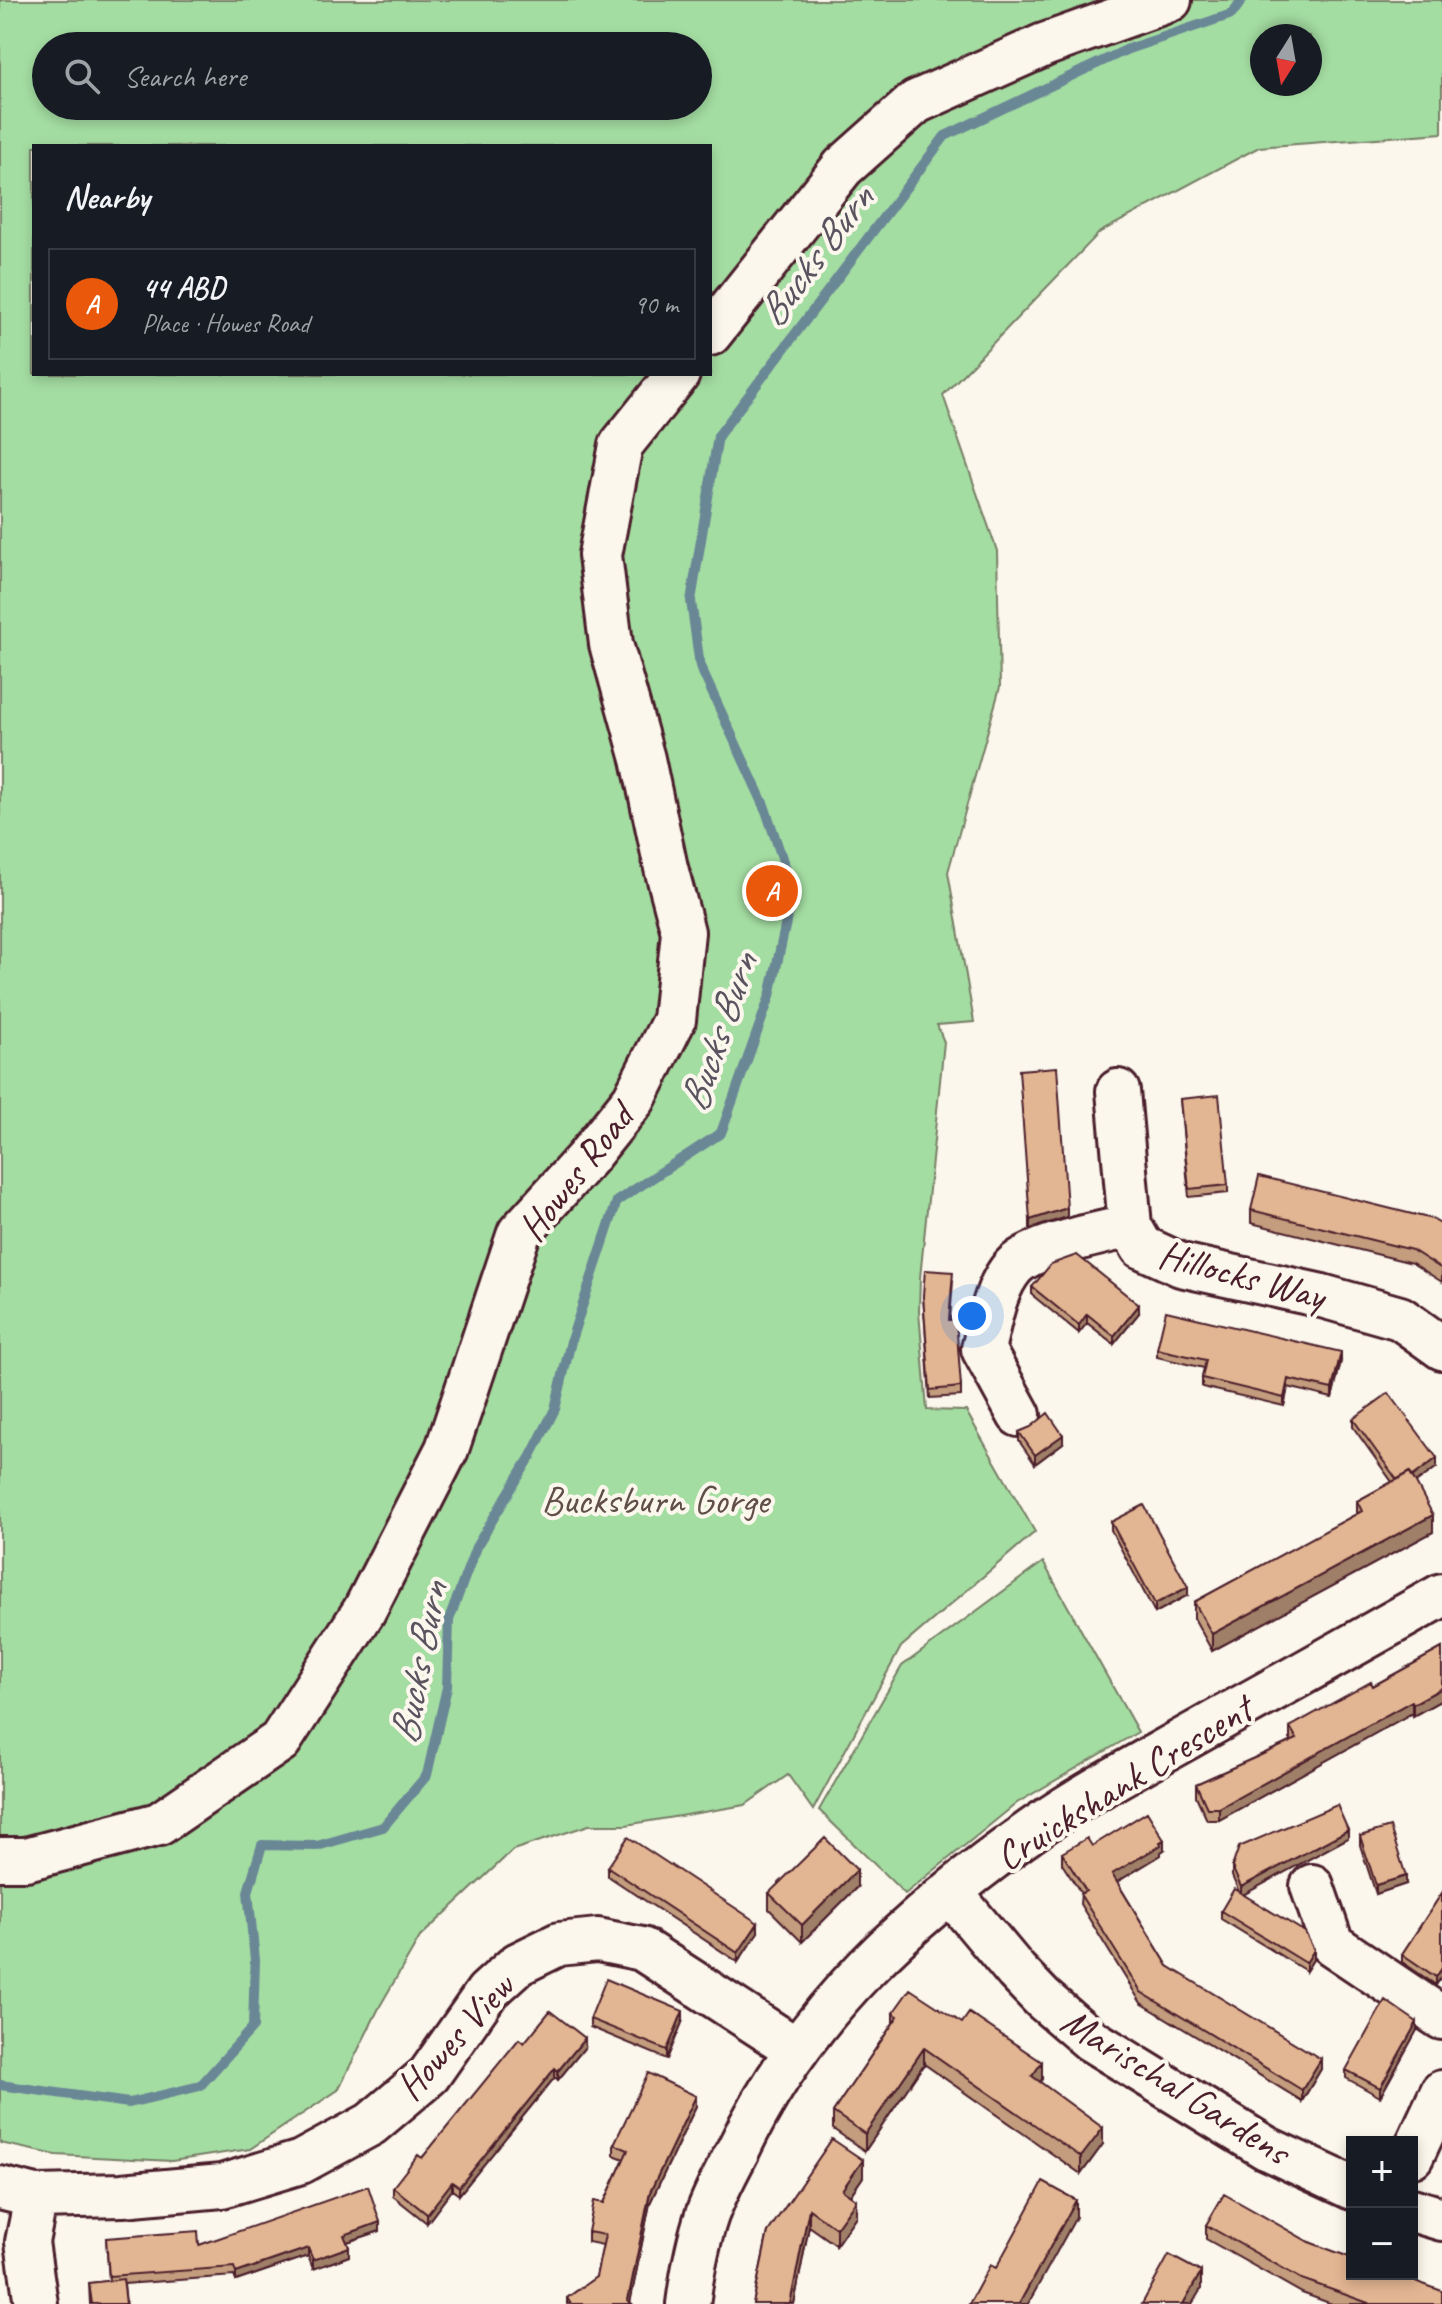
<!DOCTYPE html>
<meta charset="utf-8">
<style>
body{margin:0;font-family:Caveat,sans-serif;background:#242831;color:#f1f3f6}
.controls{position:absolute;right:24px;bottom:24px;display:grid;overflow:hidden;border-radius:0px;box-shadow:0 4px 12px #0003}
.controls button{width:72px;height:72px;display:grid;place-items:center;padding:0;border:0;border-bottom:2px solid #363941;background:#171b24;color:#f1f3f6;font:40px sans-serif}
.compass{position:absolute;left:1250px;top:24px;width:72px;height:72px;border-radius:50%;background:#171b24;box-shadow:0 4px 12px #0003;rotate:191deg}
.you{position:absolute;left:972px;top:1316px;width:28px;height:28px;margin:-20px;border:6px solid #fff;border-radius:50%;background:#1a73e8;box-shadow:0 0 0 12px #1a73e833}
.badge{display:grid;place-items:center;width:52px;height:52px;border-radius:50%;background:#ea580c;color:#fff;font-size:26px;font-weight:700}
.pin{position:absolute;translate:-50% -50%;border:4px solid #fff;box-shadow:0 2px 8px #0006}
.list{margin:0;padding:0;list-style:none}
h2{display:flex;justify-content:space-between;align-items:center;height:104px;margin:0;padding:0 32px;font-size:34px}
h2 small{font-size:26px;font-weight:400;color:#9ea1a6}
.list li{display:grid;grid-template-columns:52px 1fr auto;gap:24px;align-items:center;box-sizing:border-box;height:112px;margin:0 16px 16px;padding:0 16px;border:2px solid #363941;border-radius:0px}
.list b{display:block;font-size:30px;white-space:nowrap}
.list p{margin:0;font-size:26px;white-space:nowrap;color:#9ea1a6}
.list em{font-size:26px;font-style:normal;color:#9ea1a6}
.icon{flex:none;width:44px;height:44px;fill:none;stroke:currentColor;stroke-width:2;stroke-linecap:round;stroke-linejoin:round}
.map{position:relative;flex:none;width:1442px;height:2304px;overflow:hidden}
.search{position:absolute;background:#171b24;box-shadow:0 4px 12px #0003;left:32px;top:32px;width:680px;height:88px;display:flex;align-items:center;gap:20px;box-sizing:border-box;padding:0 28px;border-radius:44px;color:#9ea1a6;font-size:30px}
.panel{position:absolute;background:#171b24;box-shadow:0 4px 12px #0003;left:32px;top:144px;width:680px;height:232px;border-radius:0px}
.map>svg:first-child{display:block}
.green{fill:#a4dda2;stroke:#777e66;stroke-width:2;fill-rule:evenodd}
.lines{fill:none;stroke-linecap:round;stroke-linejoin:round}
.stream{stroke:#6a8796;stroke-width:10}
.minor-casing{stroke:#4a1f2b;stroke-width:48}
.minor{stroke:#fbf7ec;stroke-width:42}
.wall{fill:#c39d7e;stroke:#4a1f2b;stroke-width:2}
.shaded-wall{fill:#9f7f67;stroke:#4a1f2b;stroke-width:2}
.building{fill:#e3b693;stroke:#4a1f2b;stroke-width:2}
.labels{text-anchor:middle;stroke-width:8;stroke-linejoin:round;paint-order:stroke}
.street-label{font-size:40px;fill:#4a1f2b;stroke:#fbf7ec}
.park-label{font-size:40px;fill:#604e49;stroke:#fbf7ec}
.water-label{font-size:42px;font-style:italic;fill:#5a5360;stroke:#fbf7ec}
</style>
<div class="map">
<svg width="1442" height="2304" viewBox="0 0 1442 2304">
<rect width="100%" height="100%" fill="#fbf7ec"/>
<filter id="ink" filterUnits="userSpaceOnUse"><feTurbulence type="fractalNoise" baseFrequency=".0125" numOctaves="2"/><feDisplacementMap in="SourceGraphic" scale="16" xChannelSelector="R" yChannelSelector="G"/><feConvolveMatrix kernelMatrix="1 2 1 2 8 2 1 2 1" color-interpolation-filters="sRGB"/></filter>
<g filter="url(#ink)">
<!-- green -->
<path class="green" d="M0 0H1442V133L1259 147 1100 232 943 395 997 551 1000 687 948 872 974 1022 937 1025 944 1042 920 1278 919 1311 927 1410 966 1411 1035 1532 901 1647 813 1810 788 1775 745 1805 626 1825H589L513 1850 420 1937 380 2006 338 2090 250 2149 172 2161 56 2155 0 2143ZM1262 36H1310V84H1262ZM46 46H698V106H46ZM34 146H710V374H34Z
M1043 1562 1138 1732 1017 1803 905 1894 819 1810 902 1666Z"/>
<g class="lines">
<!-- stream -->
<path class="stream" d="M0 2085 129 2103 200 2086 253 2027 255 1960 248 1892 262 1845 317 1846 383 1827 427 1775 447 1687 449 1620 476 1547 531 1456 555 1409 572 1337 617 1201 721 1133 770 996 793 890 764 805 700 666 691 601 718 436 945 136 1128 49 1232 14 1242 0"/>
<defs>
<path id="minor" d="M710 334 843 167 916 102 1044 45 1170 0
M1118 1091 1130 1226 1142 1247 1181 1265 1322 1296 1400 1318 1442 1348
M1019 1415 983 1349C990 1323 994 1289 1013 1267 1032 1245 1101 1234 1130 1226
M0 1859H26L159 1824 280 1741 364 1611 447 1449 519 1233 586 1159 634 1099 674 1020 683 932 666 868 643 759 611 644 600 555 621 445 678 374
M1312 1886 1332 1944 1442 2018
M951 1893 1016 1971 1043 1999 1091 2040 1266 2148 1352 2188
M1412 2156 1442 2092
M0 2188 36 2197 122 2195 222 2186 301 2162 371 2124 429 2075 487 1992 518 1964 559 1944 598 1940 642 1949 796 2049
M1412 2210 1442 2219
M36 2304 27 2242 36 2197
M688 2304C692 2274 697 2244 707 2215 715 2193 727 2171 738 2150 804 2010 913 1913 1038 1826 1094 1787 1156 1756 1215 1722 1291 1680 1366 1638 1442 1595"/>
</defs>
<!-- minor casing -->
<use href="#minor" class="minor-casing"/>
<!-- minor -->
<use href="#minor" class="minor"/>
</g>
<!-- wall -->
<path class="wall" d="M1180 1099 1228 1185V1193L1189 1197Z
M1251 1210 1442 1225V1282L1412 1263 1251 1223Z
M953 1281 950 1320 961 1387V1396L930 1398 923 1295Z
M1032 1287 1139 1313 1114 1344 1087 1323 1079 1333 1032 1295Z
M1157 1349 1341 1361 1332 1398 1288 1387 1284 1406 1202 1387V1378L1204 1368 1157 1357Z
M1353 1419 1437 1467 1415 1483 1433 1532 1212 1651 1194 1618V1602L1357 1514V1501L1392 1482 1353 1427Z
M1031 1427 1063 1443 1035 1464 1019 1441V1432Z
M1111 1522 1188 1595 1155 1613 1111 1530Z
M1442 1648V1700L1413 1716 1412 1713 1219 1820H1207L1196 1796V1784L1292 1741 1290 1739V1727L1373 1686Z
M1360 1836 1406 1884 1376 1894 1360 1845Z
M1348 1838 1243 1894 1314 1958 1306 1971 1221 1919V1911L1239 1892 1232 1876V1867Z
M1092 1846 1164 1850 1161 1852V1855L1117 1882 1168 1966 1321 2069 1302 2101 1141 2003 1080 1904 1081 1893 1062 1864V1853Z
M608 1867 758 1932 738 1962 608 1876Z
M857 1887 802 1942 769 1909V1893Z
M1442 1893V1976L1436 1985 1402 1962V1954Z
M893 2013 1042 2079 1040 2082 1103 2144 1081 2174 924 2064 865 2151 833 2129V2112L893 2023Z
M590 2019 683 2020 667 2059 590 2027Z
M1417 2030 1380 2097 1346 2078V2070Z
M524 2043 585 2047 558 2080 555 2077 459 2195 452 2190 427 2223 393 2196V2187L422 2158Z
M696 2106 650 2203 630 2302 632 2304H567V2298L596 2277 603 2245 588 2242V2232L604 2203 624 2159 614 2155V2144Z
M863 2177 850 2196 856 2216 836 2245 809 2226 794 2304H753L768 2232Z
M1206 2225 1309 2242 1442 2304H1332L1302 2293 1206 2239Z
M380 2231 347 2242 349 2256 313 2269 308 2256 236 2281 234 2276 124 2284 126 2304H90L89 2283 109 2281 106 2238 199 2245Z"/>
<!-- shaded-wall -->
<path class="shaded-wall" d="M1067 1208V1217L1030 1229V1220Z
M1139 1305V1313L1114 1344V1336Z
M1087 1314V1323L1079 1333V1325Z
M1341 1352V1361L1332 1398V1389Z
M1288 1379V1387L1284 1406V1398Z
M1063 1435V1443L1035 1464V1455Z
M1437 1458V1467L1401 1494V1485Z
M1433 1515V1532L1212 1651V1634Z
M1188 1587V1595L1155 1613V1604Z
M1442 1688V1700L1413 1716V1704Z
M1412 1701V1713L1219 1820V1808Z
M1348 1830V1838L1241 1896V1887Z
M1164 1840V1850L1161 1852V1855L1112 1885V1874Z
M857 1870V1887L802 1942V1925Z
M1406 1876V1884L1376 1894V1885Z
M758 1923V1932L738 1962V1953Z
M1314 1950V1958L1306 1971V1963Z
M1442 1968V1976L1436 1985V1977Z
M683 2011V2020L667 2059V2050Z
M1417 2022V2030L1380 2097V2088Z
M585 2038V2047L558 2080V2071Z
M924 2048V2064L865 2151V2134Z
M1321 2059V2069L1302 2101V2090Z
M1042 2062V2079L1032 2093V2076Z
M555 2068V2077L459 2195V2187Z
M696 2096V2106L650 2203 630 2304 628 2300 650 2192Z
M1103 2128V2144L1081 2174V2157Z
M863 2160V2177L842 2207V2190Z
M452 2182V2190L427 2223V2214Z
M856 2200V2216L836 2245V2228Z
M1076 2200V2217L1028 2304H1019Z
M809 2209V2226L794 2304H790Z
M380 2222V2231L344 2243V2235Z
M349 2247V2256L313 2269V2260Z
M308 2248V2256L236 2281V2273Z
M1201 2272V2289L1192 2304H1183Z"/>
<!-- building -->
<path class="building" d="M1057 1067 1067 1208 1030 1220 1019 1070Z
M1219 1095 1228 1185 1189 1189 1180 1099Z
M1259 1176 1432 1219 1442 1225V1269L1412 1250 1251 1210Z
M1077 1255 1139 1305 1114 1336 1087 1314 1079 1325 1032 1287 1051 1264Z
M925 1270 953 1272 949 1320H956L961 1387 930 1390 923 1295Z
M1166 1311 1341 1352 1332 1389 1288 1379 1284 1398 1202 1378 1206 1360 1157 1349Z
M1389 1393 1437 1458 1412 1477 1410 1472 1397 1480 1353 1419Z
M1048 1413 1063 1435 1035 1455 1019 1432 1031 1427Z
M1410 1472 1433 1515 1212 1634 1194 1602 1362 1511 1357 1501Z
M1144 1505 1188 1587 1155 1604 1111 1522Z
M1442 1648V1688L1413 1704 1412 1701 1219 1808H1207L1196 1784 1297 1739 1290 1727 1371 1682 1373 1686Z
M1337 1805 1348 1830 1241 1887 1232 1867 1239 1847Z
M1147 1812 1164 1840 1160 1842 1161 1845 1112 1874 1168 1966 1321 2059 1302 2090 1141 1992 1080 1894 1086 1891 1062 1853 1087 1838 1092 1846Z
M1390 1827 1406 1876 1376 1885 1360 1836Z
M628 1837 758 1923 738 1953 608 1867Z
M825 1838 857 1870 802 1925 769 1893Z
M1234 1889 1305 1932 1314 1950 1306 1963 1221 1911Z
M1442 1893V1968L1436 1977 1402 1954Z
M606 1979 683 2011 667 2050 590 2019Z
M910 1989 962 2023 969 2013 1042 2062 1032 2076 1103 2128 1081 2157 924 2048 865 2134 833 2112 898 2016 893 2013Z
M1385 2000 1417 2022 1380 2088 1346 2070Z
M550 2011 585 2038 558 2071 555 2068 459 2187 452 2182 427 2214 393 2187 418 2155 422 2158 519 2039 524 2043Z
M648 2073 696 2096 650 2192 628 2300 632 2304H571L567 2298 596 2277 605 2235 588 2232 594 2201 604 2203 628 2150 614 2144Z
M832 2139 863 2160 842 2190 856 2200 836 2228 809 2209 790 2304H753L768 2232Z
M1043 2182 1076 2200 1019 2304H969L990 2265 996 2268Z
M368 2186 380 2222 344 2235 349 2247 313 2260 308 2248 236 2273 234 2267 109 2276 106 2238 198 2231 199 2245Z
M1224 2194 1309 2242 1352 2258V2274H1396L1442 2291V2304H1371L1302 2279 1206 2225Z
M1169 2255 1201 2272 1183 2304H1142Z
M123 2279 126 2304H92L89 2283Z"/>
</g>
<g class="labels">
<!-- street labels -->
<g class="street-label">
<text transform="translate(575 1172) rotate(-52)" y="14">Howes Road</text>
<text transform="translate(1242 1274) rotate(15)" y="14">Hillocks Way</text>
<text transform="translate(1123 1782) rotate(-32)" y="14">Cruickshank Crescent</text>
<text transform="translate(454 2036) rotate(-48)" y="14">Howes View</text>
<text transform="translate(1176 2085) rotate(32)" y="14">Marischal Gardens</text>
</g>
<!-- park labels -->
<g class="park-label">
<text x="655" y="1513">Bucksburn Gorge</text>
</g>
<!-- water labels -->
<g class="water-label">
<text transform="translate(814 255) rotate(-53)" y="15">Bucks Burn</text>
<text transform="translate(717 1032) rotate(-71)" y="15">Bucks Burn</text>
<text transform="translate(417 1663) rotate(-79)" y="15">Bucks Burn</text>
</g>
</g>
</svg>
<div class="controls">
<button>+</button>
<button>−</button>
</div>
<svg class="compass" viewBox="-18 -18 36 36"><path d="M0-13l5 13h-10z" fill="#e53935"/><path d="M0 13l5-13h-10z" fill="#9ea1a6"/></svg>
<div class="you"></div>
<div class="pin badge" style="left:772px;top:891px">A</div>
<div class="search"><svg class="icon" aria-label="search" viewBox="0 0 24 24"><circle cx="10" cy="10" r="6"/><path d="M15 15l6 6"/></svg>Search here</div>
<section class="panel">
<h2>Nearby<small></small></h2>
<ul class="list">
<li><span class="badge">A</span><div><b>44 ABD</b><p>Place · Howes Road</p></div><em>90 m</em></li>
</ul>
</section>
</div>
